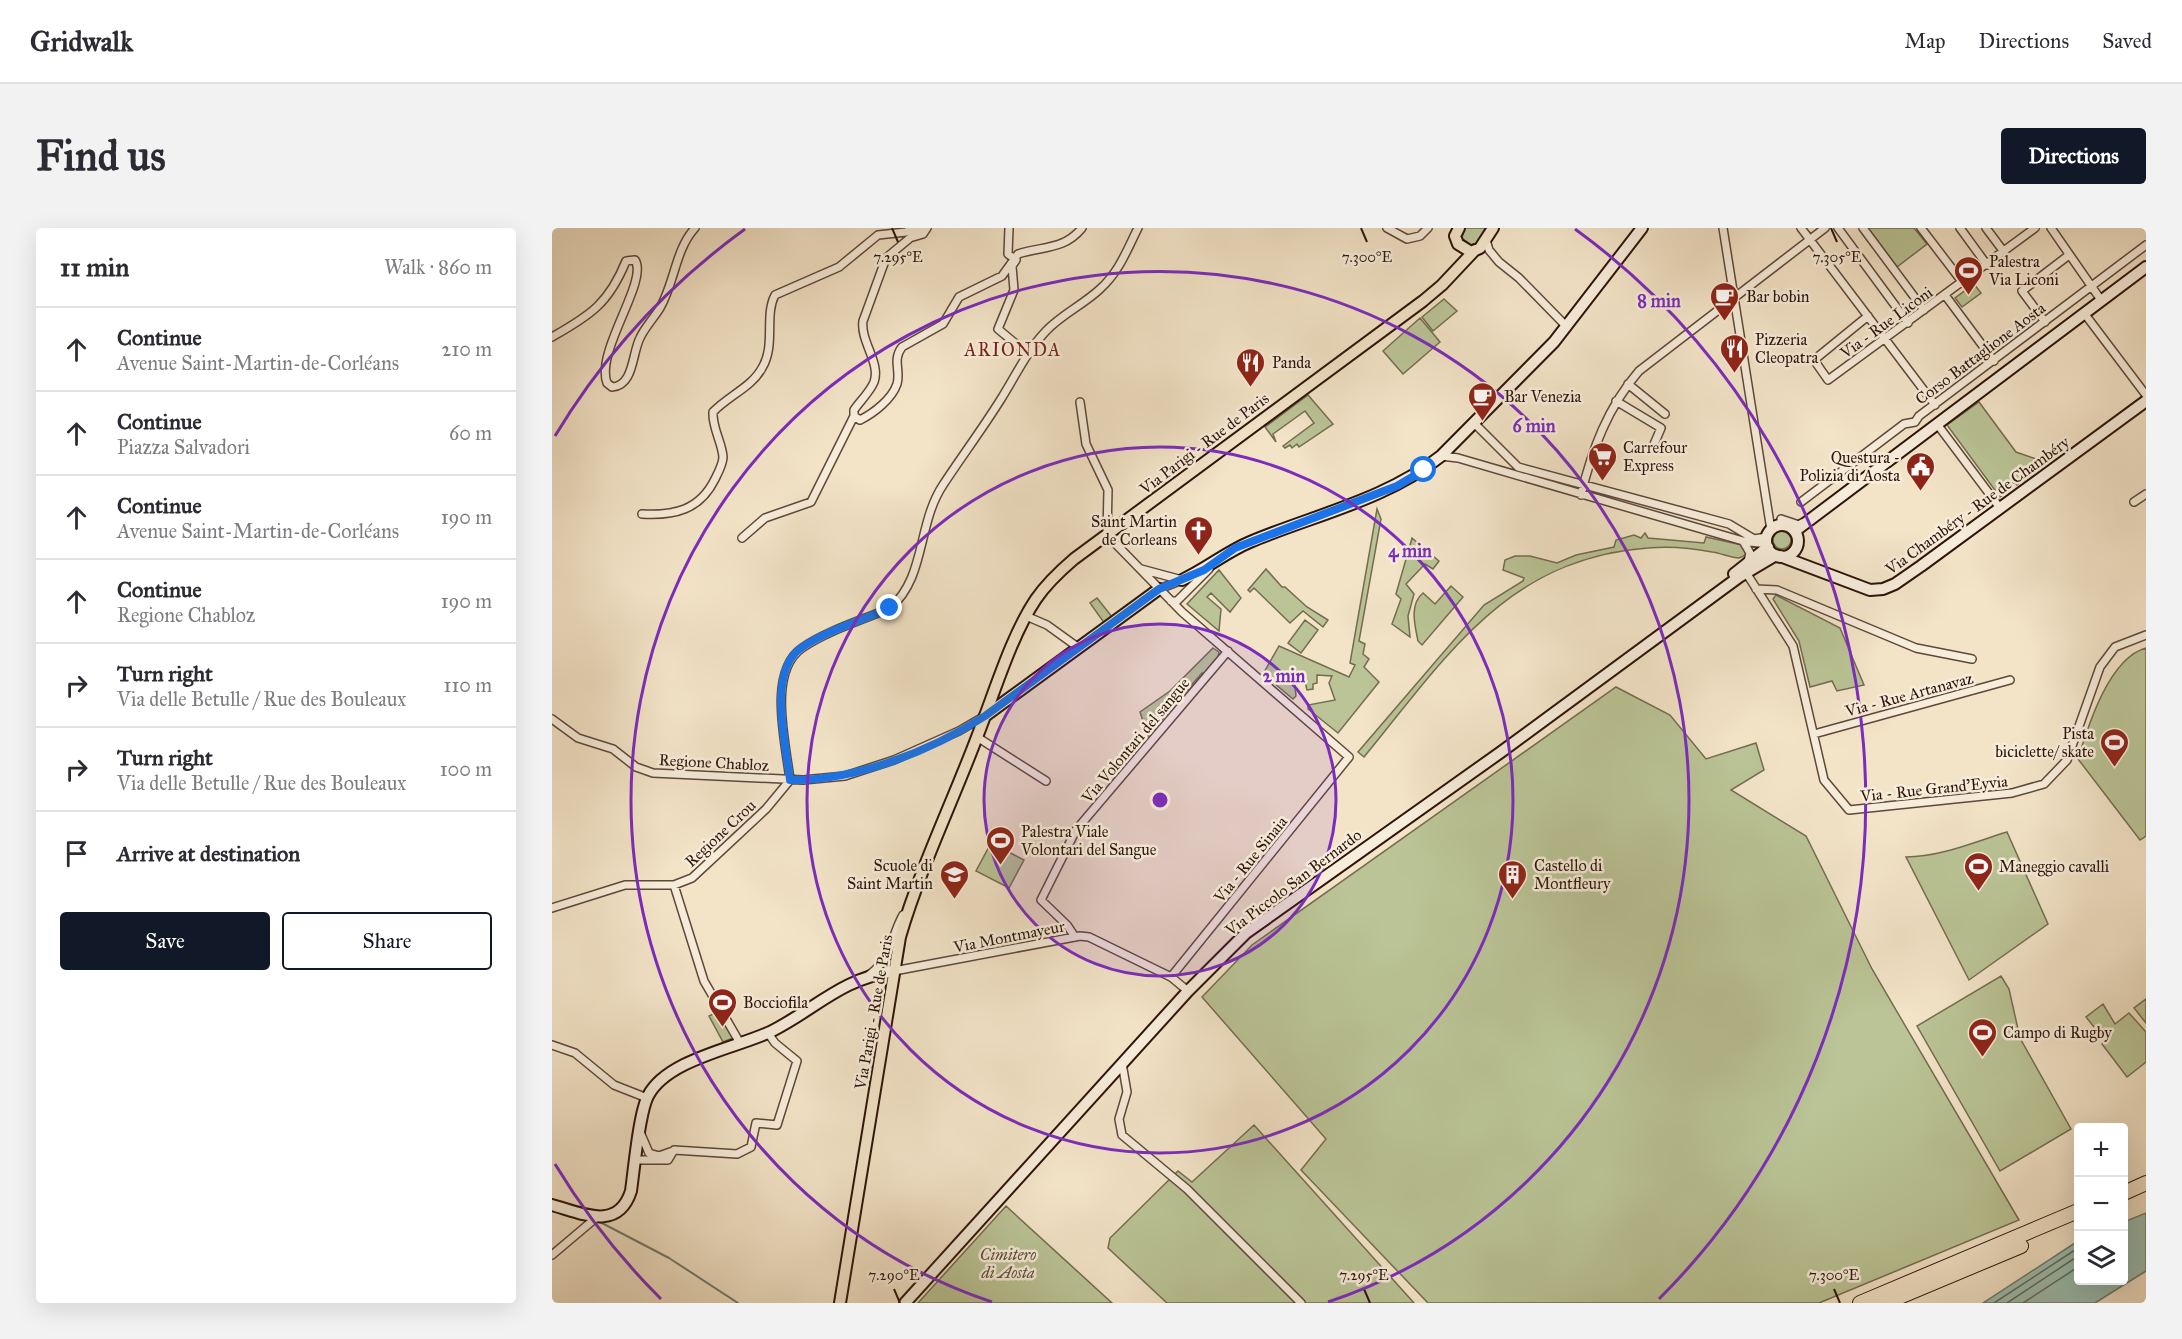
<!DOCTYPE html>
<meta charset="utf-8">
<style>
body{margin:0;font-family:"IM FELL Great Primer",serif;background:#f2f2f3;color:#2b2b33}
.controls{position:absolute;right:18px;bottom:18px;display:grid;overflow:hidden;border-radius:6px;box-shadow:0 6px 24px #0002}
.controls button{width:54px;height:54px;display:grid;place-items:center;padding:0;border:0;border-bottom:2px solid #e1e1e2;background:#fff;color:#2b2b33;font:30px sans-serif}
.stop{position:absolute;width:18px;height:18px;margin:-14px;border:4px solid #1a73e8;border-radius:50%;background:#fff}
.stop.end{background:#1a73e8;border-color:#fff;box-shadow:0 2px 6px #0008}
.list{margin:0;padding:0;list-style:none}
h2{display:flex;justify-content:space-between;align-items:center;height:78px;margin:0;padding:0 24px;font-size:26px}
h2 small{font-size:20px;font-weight:400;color:#7c7c81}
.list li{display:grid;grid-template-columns:39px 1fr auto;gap:18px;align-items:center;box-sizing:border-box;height:84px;padding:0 24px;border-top:2px solid #e1e1e2}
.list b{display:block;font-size:22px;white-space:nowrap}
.list p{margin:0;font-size:20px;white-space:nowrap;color:#7c7c81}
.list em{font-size:20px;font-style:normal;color:#7c7c81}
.actions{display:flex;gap:12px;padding:18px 24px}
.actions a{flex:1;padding:14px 0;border:2px solid #111827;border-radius:6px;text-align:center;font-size:21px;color:#111827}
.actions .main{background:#111827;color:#fff}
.icon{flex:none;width:33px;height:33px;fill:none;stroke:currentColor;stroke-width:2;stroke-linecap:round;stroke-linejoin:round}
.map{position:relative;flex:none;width:1594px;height:1075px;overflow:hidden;border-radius:6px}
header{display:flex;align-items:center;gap:36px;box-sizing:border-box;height:84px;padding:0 30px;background:#fff;border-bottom:2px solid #e1e1e2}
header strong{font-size:28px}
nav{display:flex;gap:33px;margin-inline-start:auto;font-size:21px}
.intro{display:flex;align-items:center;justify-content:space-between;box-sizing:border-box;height:144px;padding:0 36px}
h1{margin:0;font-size:42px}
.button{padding:15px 27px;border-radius:6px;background:#111827;color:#fff;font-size:21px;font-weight:700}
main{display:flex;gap:36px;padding:0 36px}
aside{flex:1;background:#fff;border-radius:6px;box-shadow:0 6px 24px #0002}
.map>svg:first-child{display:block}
.green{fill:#bac496;stroke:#746c50;stroke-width:1.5}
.water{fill:#9cbfb1;stroke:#707b6e;stroke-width:1.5}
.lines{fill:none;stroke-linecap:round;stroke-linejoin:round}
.shore{stroke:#646a5e;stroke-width:1.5}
.stream{stroke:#707b6e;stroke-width:2}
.street-casing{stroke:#5e483a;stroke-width:10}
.secondary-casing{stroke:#2d140a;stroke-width:14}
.primary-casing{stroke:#2d140a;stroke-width:14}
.highway-casing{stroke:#2d140a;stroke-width:16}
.street{stroke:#f7eddb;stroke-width:7}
.secondary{stroke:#f7eddb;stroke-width:10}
.primary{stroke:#f3e4c8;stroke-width:10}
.highway{stroke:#f3e4c8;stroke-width:14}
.route{stroke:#1a73e8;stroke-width:8}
.ticks{fill:none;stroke:#2d140a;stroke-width:2}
.ring{fill:none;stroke:#7b2cbf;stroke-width:3}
.labels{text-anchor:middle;stroke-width:5;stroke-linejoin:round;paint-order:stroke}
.poi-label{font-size:16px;fill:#2d140a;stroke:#f7eddb;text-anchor:start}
.street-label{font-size:16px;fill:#2d140a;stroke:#f7eddb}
.park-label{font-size:16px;font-style:italic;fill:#5e523b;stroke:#f7eddb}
.neighbourhood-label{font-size:18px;letter-spacing:1.5px;fill:#7a1f14;stroke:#f7eddb}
.ticks-label{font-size:15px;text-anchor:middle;fill:#2d140a;stroke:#f7eddb;stroke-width:5;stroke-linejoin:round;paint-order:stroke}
.centre{fill:#7b2cbf;stroke:#f7eddb;stroke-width:3}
.ring-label{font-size:18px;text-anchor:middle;font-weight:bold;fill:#7b2cbf;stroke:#f7eddb;stroke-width:5;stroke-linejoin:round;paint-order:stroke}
</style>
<header>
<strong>Gridwalk</strong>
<nav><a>Map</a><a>Directions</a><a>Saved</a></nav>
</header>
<div class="intro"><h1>Find us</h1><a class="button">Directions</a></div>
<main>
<aside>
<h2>11 min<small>Walk · 860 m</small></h2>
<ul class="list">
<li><svg class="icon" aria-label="ahead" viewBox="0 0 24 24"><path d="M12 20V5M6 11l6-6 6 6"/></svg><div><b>Continue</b><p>Avenue Saint-Martin-de-Corléans</p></div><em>210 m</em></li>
<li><svg class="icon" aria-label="ahead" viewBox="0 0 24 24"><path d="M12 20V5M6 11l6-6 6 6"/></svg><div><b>Continue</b><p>Piazza Salvadori</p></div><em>60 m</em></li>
<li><svg class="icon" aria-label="ahead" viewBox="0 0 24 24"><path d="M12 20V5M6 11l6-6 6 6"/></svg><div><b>Continue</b><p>Avenue Saint-Martin-de-Corléans</p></div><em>190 m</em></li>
<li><svg class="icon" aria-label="ahead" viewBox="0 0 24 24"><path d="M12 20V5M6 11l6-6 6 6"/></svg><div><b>Continue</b><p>Regione Chabloz</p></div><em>190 m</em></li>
<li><svg class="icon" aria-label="right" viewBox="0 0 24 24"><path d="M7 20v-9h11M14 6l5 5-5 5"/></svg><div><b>Turn right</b><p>Via delle Betulle / Rue des Bouleaux</p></div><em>110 m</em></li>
<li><svg class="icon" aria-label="right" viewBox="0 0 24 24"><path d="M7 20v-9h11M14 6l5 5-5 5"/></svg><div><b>Turn right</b><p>Via delle Betulle / Rue des Bouleaux</p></div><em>100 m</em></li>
<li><svg class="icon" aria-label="arrive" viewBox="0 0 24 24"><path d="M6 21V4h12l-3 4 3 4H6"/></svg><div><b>Arrive at destination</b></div></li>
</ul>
<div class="actions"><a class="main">Save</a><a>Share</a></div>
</aside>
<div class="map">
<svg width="1594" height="1075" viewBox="0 0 1594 1075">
<rect width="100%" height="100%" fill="#f3e4c8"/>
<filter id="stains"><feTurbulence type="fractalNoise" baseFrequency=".00333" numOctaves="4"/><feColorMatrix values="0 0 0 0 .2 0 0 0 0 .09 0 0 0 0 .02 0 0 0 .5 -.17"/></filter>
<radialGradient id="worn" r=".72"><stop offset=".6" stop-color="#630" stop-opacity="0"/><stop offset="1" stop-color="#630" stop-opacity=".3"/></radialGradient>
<!-- green -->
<path class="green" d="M912 0H936L926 15 919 17 910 10Z
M1316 0H1362L1375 16 1345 39Z
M1422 56 1429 65 1410 79 1403 70Z
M892 71 905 83 881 103 870 89Z
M868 90 888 114 851 146 831 123Z
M756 167 781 196 747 219 745 216 740 220 738 217 733 220 731 218 762 195 753 183 721 206 724 214 713 199Z
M1427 174 1464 224 1496 235 1465 257 1462 254 1457 257 1459 261 1448 269 1395 197Z
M825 281 829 291 807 413 813 416 811 426 817 431 812 439 827 454 786 505 756 481V477L783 472 777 455 780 448 765 447V455L761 456V461L755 462 752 449 742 447 744 468 741 471 711 446 727 418 797 449 803 437 798 435Z
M1221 312a9 9 0 1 1 18 0a9 9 0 1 1-18 0Z
M1093 305 1096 310 1152 315 1154 309 1190 317 1195 325C1192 328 1191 329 1187 330 1179 330 1169 325 1160 324 1140 320 1117 318 1096 320 955 330 894 429 812 529L806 524 932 377 971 353 972 350 951 342 953 332 963 328H978L1005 335 1024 327 1062 319 1064 312 1082 307 1089 310Z
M860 310 887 333 881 341 873 336 854 356 862 366 856 388 858 409 840 396 849 371 844 366Z
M714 341 730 359H733L755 379 776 392 771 399 751 383 738 395 702 360 698 364 696 362Z
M667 342 689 370 678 384 659 365 655 369 669 381 667 403 635 376Z
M899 358 911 369 870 417 866 413C863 398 857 376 871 365L883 376Z
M1224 367 1288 400 1312 457 1285 463 1280 453 1258 459 1247 413 1221 371Z
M545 370 561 390 553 396 538 375Z
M753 392 766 402 749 425 736 415Z
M661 420 667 424 666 430 652 446 650 445 596 508 588 484 618 463Z
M1594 420V608L1588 612 1526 531C1536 498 1557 430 1594 420Z
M1064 459 1118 487 1154 531 1204 515 1212 542 1179 562 1254 608 1320 741 1467 992 1267 1075H876L749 942 774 911 650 769 700 717Z
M1455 604 1496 696 1417 752 1354 629C1388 629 1422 614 1455 604Z
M439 615 472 632 457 660 424 643Z
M1449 748 1457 761 1468 810 1519 901 1448 943 1365 798Z
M1594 771V795L1582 780Z
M1551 776 1563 796 1577 785 1594 804V834L1575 849 1550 816 1553 813 1534 789Z
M167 783 181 810 171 814 157 788Z
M702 897 862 1075H615L556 1020 558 1010 626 943 640 954Z
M454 978 560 1075H366Z"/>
<!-- water -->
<path class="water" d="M1594 985V1043L1543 1075H1431L1526 1013V1052H1572V994Z"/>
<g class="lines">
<!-- shore -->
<path class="shore" d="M1442 1075 1526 1020
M1455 1075 1526 1028
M1471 1075 1526 1039"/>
<!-- stream -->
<path class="stream" d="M46 993 117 1030 186 1075"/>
<defs>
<path id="street" d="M370 0 334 30 311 93C308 113 329 135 322 154 318 164 308 173 302 182V188L308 192C322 185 340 171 345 156 349 143 340 132 350 119L391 96 407 69 450 48 466 26C491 18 512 22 530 0
M457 0 456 26 464 32 460 38 462 62 446 101 476 126
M835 0 855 11 868 8 876 0
M1171 0 1219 302
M1249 0 1383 177
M1286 0 1356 95
M1311 0 1372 82
M1369 0 1411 55
M1408 0 1435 37
M1434 0 1452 24
M1499 0 1549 72
M361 9 371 6 375 0
M934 12 937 22 947 34 967 50 1015 99
M1393 67 1442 133
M1532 85 1594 167
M1316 88 1262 132 1276 152 1483 0
M1493 94 1470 63 1517 27
M0 109C39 87 57 75 74 33L83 32C97 53 43 123 55 155L60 159C82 158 80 125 88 110 93 99 102 90 108 80 123 54 123 22 143 0
M1076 156 1113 186
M1064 173 1109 200 1100 221
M528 174 534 216 556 262 555 307 630 384 797 529 619 749
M922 195 966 239 1177 296 1202 311 1215 309
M1385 196 1448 280
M889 228 906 230 1191 313 1198 325 1196 333
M1029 267C1040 221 1056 179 1087 143L1273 0
M1249 274 1352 196 1363 194 1367 188 1594 17
M1582 274 1594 266
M90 286C122 288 148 282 163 251 166 245 171 236 171 229 170 214 160 200 161 184 176 168 200 159 210 140 224 117 212 88 223 67L287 39 326 7 354 4 361 0
M1229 291 1247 297 1250 295
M190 310 213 290 259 274 302 188
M1191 313 1215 316
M589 341 630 352
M1193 343 1241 418 1272 552 1297 582 1460 565 1492 556 1515 532 1548 439 1563 419 1594 407
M607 361 630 352
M1204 361 1225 362 1364 420 1420 431
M619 373H625L657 341
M474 388 495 397 527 420
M0 491 26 510 61 521 84 539 101 545 251 552 293 548 342 532 407 503 431 489
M1262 506 1458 452
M425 509 494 553
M238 552C234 516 215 444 250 420 274 403 311 392 338 380 374 350 365 296 391 257 410 228 431 200 449 171 464 147 475 123 494 103 510 86 531 77 548 61 567 44 575 22 586 0
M122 657 152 753 188 815
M0 680 73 657H122L140 650 214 581 238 552
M523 709 515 697 489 672 524 602 676 423
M342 743 528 708 537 709 619 749 636 763
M318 746C340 730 339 708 351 687
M0 817 23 825 62 857 95 870
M570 835 575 864 567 891 570 907 635 961 749 1075
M88 904 97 925 107 928 121 923
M84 932H116L122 922 185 926 199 919 204 895 225 897 245 833 223 815 216 805
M0 1027 45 989"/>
<path id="secondary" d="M1214 313a16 16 0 1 1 32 0a16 16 0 1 1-32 0Z
M1243 303 1594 39
M1228 328 1318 362 1331 361 1343 356 1369 338 1594 173
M1182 346 1216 319
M630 352C654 341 674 324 698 314 762 287 834 272 889 228L1002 114 1090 0
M433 488 607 361
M0 977C29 985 66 1004 79 963 82 942 87 885 96 868 115 831 185 820 220 803 265 780 289 751 342 743
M353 1075 636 763 694 705 949 524 1187 349 1224 327"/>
<path id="primary" d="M907 0 903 8 906 16 919 24 928 20 941 0
M288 1075 348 709C368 641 400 575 425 509 442 466 459 408 484 371 495 355 508 343 522 331L871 73 890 57 922 23"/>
<path id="highway" d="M1572 965 1594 955
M1308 1075 1526 983
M1333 1075 1469 1018"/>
</defs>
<!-- street casing -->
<use href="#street" class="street-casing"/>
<!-- secondary casing -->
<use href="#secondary" class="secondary-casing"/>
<!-- primary casing -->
<use href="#primary" class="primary-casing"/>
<!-- highway casing -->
<use href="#highway" class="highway-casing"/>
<!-- street -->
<use href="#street" class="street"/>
<!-- secondary -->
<use href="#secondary" class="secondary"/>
<!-- primary -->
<use href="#primary" class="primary"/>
<!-- highway -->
<use href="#highway" class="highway"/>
</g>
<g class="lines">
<!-- route -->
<path class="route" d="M338 380C311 392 273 403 249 420 215 444 234 516 238 552 303 553 379 523 433 488L607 361 652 342 683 320 845 258 872 242"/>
</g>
<!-- ticks -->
<path class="ticks" d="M340 0 346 14M809 0 815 14M1279 0 1285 14M342 1061 348 1075M812 1061 818 1075M1282 1061 1288 1075"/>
<!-- distance rings -->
<circle cx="608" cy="572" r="176" fill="#7b2cbf" fill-opacity=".12"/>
<g class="ring">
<circle cx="608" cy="572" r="176"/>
<circle cx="608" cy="572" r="353"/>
<path d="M440 1074A529 529 0 1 1 776 1074"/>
<path d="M109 1071A706 706 0 0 1 3 936M3 208A706 706 0 0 1 193 1M1023 1A706 706 0 0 1 1107 1071"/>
</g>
<!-- icons -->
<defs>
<symbol id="stadium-pin" viewBox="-11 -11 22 30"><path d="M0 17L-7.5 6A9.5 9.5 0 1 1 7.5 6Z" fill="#8f2418" stroke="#f7eddb"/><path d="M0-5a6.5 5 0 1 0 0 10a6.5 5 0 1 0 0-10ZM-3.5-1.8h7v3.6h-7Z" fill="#fff"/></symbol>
<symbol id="cafe-pin" viewBox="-11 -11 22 30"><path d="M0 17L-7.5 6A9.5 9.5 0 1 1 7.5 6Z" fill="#8f2418" stroke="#f7eddb"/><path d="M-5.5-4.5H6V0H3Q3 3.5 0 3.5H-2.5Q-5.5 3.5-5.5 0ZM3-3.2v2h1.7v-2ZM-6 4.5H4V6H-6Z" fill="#fff"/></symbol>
<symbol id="restaurant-pin" viewBox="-11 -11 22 30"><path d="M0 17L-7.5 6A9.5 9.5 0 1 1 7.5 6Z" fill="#8f2418" stroke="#f7eddb"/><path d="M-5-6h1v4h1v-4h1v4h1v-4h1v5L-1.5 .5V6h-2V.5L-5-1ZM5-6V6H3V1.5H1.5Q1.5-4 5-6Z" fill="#fff"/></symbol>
<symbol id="supermarket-pin" viewBox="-11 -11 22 30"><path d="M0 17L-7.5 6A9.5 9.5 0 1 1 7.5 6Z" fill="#8f2418" stroke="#f7eddb"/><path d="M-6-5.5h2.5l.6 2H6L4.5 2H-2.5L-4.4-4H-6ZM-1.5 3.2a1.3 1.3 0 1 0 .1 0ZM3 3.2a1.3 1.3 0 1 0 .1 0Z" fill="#fff"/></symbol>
<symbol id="civic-pin" viewBox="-11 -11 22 30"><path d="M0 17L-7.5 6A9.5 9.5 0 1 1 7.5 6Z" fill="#8f2418" stroke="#f7eddb"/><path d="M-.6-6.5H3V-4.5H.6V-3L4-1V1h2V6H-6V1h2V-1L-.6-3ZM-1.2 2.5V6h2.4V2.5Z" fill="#fff"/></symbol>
<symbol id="church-pin" viewBox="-11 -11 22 30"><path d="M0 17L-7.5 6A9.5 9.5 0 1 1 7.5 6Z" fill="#8f2418" stroke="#f7eddb"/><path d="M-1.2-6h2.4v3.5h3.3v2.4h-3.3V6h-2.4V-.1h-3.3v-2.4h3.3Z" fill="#fff"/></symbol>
<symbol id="school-pin" viewBox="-11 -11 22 30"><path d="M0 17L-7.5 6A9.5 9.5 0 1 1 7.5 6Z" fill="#8f2418" stroke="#f7eddb"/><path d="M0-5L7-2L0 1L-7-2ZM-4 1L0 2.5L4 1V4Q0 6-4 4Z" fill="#fff"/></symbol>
<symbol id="building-pin" viewBox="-11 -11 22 30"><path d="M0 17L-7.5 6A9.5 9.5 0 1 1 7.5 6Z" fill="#8f2418" stroke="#f7eddb"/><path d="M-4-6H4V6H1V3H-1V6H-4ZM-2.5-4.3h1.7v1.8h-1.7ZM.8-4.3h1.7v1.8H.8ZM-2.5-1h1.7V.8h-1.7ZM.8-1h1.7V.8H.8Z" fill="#fff"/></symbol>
</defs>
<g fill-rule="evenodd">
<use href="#stadium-pin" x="1400" y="26" width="33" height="45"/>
<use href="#cafe-pin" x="1156" y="52" width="33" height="45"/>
<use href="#restaurant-pin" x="1166" y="104" width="33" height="45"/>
<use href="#restaurant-pin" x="682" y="118" width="33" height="45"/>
<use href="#cafe-pin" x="914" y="152" width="33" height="45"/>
<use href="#supermarket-pin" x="1034" y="212" width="33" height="45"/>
<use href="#civic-pin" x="1352" y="222" width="33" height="45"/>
<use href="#church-pin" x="630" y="286" width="33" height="45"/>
<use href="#stadium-pin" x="1546" y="498" width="33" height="45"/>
<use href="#stadium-pin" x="432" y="596" width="33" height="45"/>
<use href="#stadium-pin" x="1410" y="622" width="33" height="45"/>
<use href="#school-pin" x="386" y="630" width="33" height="45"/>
<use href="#building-pin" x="944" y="630" width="33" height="45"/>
<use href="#stadium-pin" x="154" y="758" width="33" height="45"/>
<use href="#stadium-pin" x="1414" y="788" width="33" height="45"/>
</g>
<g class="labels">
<!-- poi labels -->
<g class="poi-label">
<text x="1437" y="39">Palestra<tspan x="1437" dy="18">Via Liconi</tspan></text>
<text x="1194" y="74">Bar bobin</text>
<text x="1203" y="117">Pizzeria<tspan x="1203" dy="18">Cleopatra</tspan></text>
<text x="720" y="140">Panda</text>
<text x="952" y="174">Bar Venezia</text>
<text x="1071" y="225">Carrefour<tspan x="1071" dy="18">Express</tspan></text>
<text x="1348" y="235" text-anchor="end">Questura -<tspan x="1348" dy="18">Polizia di Aosta</tspan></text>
<text x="625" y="299" text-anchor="end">Saint Martin<tspan x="625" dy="18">de Corleans</tspan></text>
<text x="1542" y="511" text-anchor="end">Pista<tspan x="1542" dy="18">biciclette/ skate</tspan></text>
<text x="469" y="609">Palestra Viale<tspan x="469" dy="18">Volontari del Sangue</tspan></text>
<text x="381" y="643" text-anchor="end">Scuole di<tspan x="381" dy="18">Saint Martin</tspan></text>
<text x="982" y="643">Castello di<tspan x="982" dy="18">Montfleury</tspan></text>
<text x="1447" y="644">Maneggio cavalli</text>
<text x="191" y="780">Bocciofila</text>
<text x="1451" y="810">Campo di Rugby</text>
</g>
<!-- street labels -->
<g class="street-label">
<text transform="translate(1334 94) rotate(-36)" y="6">Via - Rue Liconi</text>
<text transform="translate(1428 125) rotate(-37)" y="6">Corso Battaglione Aosta</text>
<text transform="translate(652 215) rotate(-37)" y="6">Via Parigi - Rue de Paris</text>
<text transform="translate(1425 277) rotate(-36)" y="6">Via Chambéry - Rue de Chambéry</text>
<text transform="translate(1357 466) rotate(-15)" y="6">Via - Rue Artanavaz</text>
<text transform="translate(583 512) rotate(-50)" y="6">Via Volontari del sangue</text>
<text transform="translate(162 534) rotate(3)" y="6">Regione Chabloz</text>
<text transform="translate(1382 560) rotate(-6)" y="6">Via - Rue Grand'Eyvia</text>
<text transform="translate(168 605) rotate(-43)" y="6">Regione Crou</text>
<text transform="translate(698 631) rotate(-51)" y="6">Via - Rue Sinaia</text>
<text transform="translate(741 654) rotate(-37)" y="6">Via Piccolo San Bernardo</text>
<text transform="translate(457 708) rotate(-11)" y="6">Via Montmayeur</text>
<text transform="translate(321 784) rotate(-80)" y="6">Via Parigi - Rue de Paris</text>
</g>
<!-- park labels -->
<g class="park-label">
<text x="456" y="1032">Cimitero<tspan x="456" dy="18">di Aosta</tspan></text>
</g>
<!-- neighbourhood labels -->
<g class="neighbourhood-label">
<text x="461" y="128">ARIONDA</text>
</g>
</g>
<g class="ticks-label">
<text x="346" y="34">7.295°E</text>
<text x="815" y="34">7.300°E</text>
<text x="1285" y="34">7.305°E</text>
<text x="342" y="1052">7.290°E</text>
<text x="812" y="1052">7.295°E</text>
<text x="1282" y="1052">7.300°E</text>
</g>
<circle cx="608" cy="572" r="9" class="centre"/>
<g class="ring-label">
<text x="1107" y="79">8 min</text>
<text x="982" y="204">6 min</text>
<text x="858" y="329">4 min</text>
<text x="732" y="454">2 min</text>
</g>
<rect width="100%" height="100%" filter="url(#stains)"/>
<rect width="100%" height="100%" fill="url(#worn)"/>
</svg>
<div class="controls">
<button>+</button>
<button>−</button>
<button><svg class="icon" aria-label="layers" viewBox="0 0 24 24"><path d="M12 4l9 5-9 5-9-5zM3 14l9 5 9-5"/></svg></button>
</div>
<div class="stop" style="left:872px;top:242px"></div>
<div class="stop end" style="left:338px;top:380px"></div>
</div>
</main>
